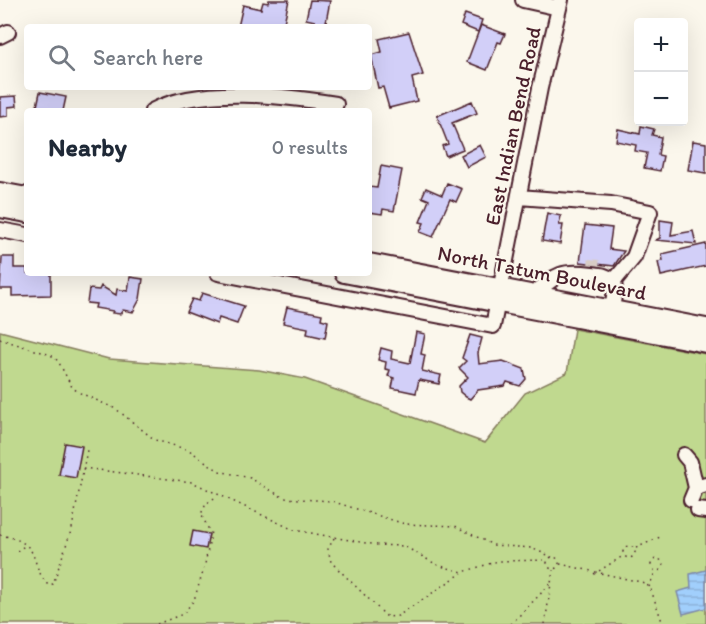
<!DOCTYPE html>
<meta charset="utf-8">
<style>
body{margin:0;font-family:Itim,sans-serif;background:#f2f2f3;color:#1f2937}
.controls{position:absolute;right:18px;top:18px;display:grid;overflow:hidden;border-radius:6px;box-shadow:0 6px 24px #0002}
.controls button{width:54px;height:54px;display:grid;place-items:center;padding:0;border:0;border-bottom:2px solid #e0e1e3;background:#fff;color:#1f2937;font:30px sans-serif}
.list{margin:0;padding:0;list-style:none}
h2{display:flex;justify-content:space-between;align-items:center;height:78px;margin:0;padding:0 24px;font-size:26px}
h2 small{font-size:20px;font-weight:400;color:#747a83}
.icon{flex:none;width:33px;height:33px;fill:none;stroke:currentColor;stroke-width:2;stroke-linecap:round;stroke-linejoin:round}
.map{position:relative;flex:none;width:706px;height:624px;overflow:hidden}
.search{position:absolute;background:#fff;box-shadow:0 6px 24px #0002;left:24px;top:24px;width:348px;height:66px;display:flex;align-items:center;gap:15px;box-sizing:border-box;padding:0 21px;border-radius:6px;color:#747a83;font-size:22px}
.panel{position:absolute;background:#fff;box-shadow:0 6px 24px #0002;left:24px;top:108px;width:348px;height:168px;border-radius:6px}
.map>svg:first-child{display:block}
.grass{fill:#c0d98f;stroke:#857c5d;stroke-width:1.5}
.water{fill:url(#water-rules);stroke:#7e89a8;stroke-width:1.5}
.building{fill:#d2cff8;stroke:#4a1f2b;stroke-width:1.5}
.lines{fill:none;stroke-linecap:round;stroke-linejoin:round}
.minor-tunnel{stroke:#d8ccc5;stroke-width:14;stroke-dasharray:14 7;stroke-linecap:butt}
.minor-casing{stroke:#4a1f2b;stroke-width:18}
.major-casing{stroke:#4a1f2b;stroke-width:22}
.path{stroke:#4a1f2b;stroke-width:1.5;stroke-dasharray:1.5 4.5;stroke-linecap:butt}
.minor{stroke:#fbf7ec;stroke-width:14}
.major{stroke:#fbf7ec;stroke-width:18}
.labels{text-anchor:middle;stroke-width:4.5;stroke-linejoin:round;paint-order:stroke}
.street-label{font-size:21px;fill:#4a1f2b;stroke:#fbf7ec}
</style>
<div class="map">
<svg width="706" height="624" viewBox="0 0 706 624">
<defs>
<pattern id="water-rules" width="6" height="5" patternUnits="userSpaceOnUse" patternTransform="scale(1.5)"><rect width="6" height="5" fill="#a1cffc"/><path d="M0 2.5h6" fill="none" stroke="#8cb1d8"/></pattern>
</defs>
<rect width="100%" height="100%" fill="#fbf7ec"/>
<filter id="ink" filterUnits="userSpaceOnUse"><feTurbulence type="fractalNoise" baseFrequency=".0167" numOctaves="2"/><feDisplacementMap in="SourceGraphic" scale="12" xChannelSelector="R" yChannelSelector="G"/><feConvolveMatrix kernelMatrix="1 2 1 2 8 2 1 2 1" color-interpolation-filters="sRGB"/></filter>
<g filter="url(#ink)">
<!-- grass -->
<path class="grass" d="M574 329 706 354V624H0V331L109 359 259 370 305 379 485 443 525 393 567 373Z"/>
<!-- water -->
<path class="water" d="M706 570V608L683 614 677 592 691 588 690 574Z"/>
<!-- building -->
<path class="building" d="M269 0H289L283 27H238L243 5 261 9 263 2 268 3Z
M310 0 330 1 325 27H314L315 21 306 19Z
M465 14 482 20 478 32 461 25Z
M481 25 505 34 501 43 498 42 487 70 467 62Z
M409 32 423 75 412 78 417 101 389 108 383 87 378 88 371 55 382 52 379 39Z
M40 92 66 97 63 111H36Z
M16 96 17 106 8 107V116L0 117V97Z
M472 101 477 113 452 123 463 149 446 156 442 146 448 144 437 116Z
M641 126 654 129 652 135 661 137 658 155 663 156 660 171 644 168 647 153 635 151 636 145 616 141 618 129 640 134Z
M693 141 706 143V173L688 170Z
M480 145 486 157 467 167 461 155Z
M381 166 402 170 394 211 383 209 382 214 369 212V187L377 188Z
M447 183 462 189 456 202 450 199 433 237 420 232 424 223 420 222 429 200 422 197 426 188 442 195Z
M547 213 561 216 559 225H563L560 244 542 241Z
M660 220 673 222 671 235 693 231 696 244 656 240 660 238Z
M585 225 612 228 609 249 624 251 614 266 580 262Z
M706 244V266L661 276 658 262 663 261 662 254Z
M2 257H14V268H27V273H51V295L12 296V289H0Z
M130 277 143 279 140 299 133 312 123 310 120 314 112 313 113 311 95 308 96 304 87 303 89 289 99 290 101 286 116 295 117 289 128 291Z
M202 293 244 306 237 324 219 318 217 324 186 312 192 299 199 301Z
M287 307 322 314 321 319 328 321 325 338 307 334 308 328 283 323Z
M416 332 425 334 421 354 425 355 422 371 441 375 439 384 419 380 416 393 392 388 394 378 388 376 390 370 385 369 386 362 378 360 381 348 392 351 391 359 410 363Z
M470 335 482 338 478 353 479 364 503 361 524 369 526 379 520 386 507 382 505 386 478 390 470 399 466 397 460 392 459 386 468 377 459 368 466 361 462 358Z
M65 443 82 446 76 478 59 475Z
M193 531 209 534 206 549 190 546Z"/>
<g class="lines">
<!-- minor-tunnel -->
<path class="minor-tunnel" d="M588 266 599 267"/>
<defs>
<path id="minor" d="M523 0 559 8
M0 36 8 32
M152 111C200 85 284 96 336 104
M519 197 611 204 650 212 634 257 614 281
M0 230 27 235
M218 273 493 326 540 88 561 0
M534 294C557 274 561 270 592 274 601 275 606 275 614 281L615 290 612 309
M684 455 690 462 696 488
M691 500 696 488 706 485
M698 510 706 511"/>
<path id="major" d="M0 192 27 197
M0 208 27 213
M369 263 706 328
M344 273 706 343"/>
</defs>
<!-- minor casing -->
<use href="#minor" class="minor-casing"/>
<!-- major casing -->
<use href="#major" class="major-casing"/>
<!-- path -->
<path class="path" d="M0 339 51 355 58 361 72 387 78 392 116 409 155 440 189 450 219 471 250 478 284 498 331 501 405 524 455 526 493 545 531 548 552 557
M83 468 192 482 294 530 377 545 404 546 437 565 463 572 498 561 548 560
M0 535C44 543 27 561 48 585L53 584 72 528 87 450
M334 538 328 549 331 562 387 617 398 616 462 573
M623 552a6 6 0 1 1 12 0a6 6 0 1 1-12 0Z
M636 548 660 537
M17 551 26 545
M547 563a6 6 0 1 1 12 0a6 6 0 1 1-12 0Z
M651 565a6 6 0 1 1 12 0a6 6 0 1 1-12 0Z
M560 564 645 583 651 590 663 624
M594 574 623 556
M649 587 655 572
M157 624 183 614 194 600 204 569 211 534 201 514 206 504 217 496
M511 624 553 581
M545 624 553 570"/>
<!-- minor -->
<use href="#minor" class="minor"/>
<!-- major -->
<use href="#major" class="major"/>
</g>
</g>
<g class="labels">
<!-- street labels -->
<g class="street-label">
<text transform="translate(513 126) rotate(-78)" y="7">East Indian Bend Road</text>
<text transform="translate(542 273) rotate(11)" y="7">North Tatum Boulevard</text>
</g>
</g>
</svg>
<div class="controls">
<button>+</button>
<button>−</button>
</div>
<div class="search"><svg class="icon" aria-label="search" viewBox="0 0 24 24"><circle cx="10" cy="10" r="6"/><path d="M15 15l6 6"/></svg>Search here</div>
<section class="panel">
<h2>Nearby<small>0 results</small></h2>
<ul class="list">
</ul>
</section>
</div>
